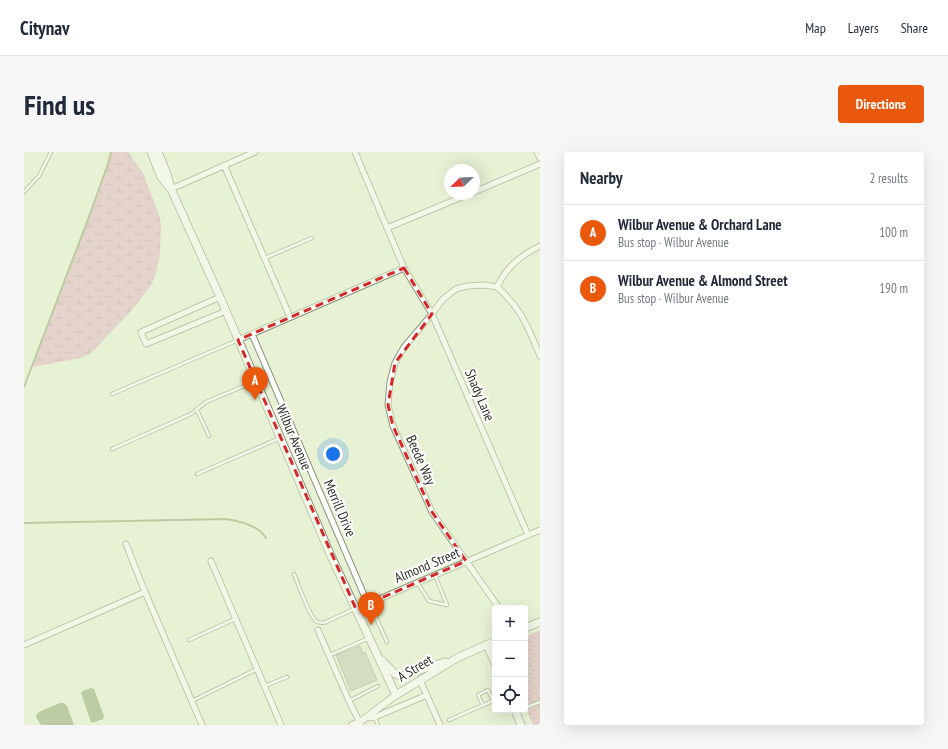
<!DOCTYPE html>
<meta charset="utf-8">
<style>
body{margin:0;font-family:"PT Sans Narrow",sans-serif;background:#f6f6f7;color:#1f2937}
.controls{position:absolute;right:12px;bottom:12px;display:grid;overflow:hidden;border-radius:4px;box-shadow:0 4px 16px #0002}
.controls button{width:36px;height:36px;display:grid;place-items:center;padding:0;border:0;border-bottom:1px solid #e0e1e3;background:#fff;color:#1f2937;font:20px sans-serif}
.compass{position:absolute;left:420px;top:12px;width:36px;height:36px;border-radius:50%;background:#fff;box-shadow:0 4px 16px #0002;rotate:247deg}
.you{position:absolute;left:309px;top:302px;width:14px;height:14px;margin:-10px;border:3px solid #fff;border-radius:50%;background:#1a73e8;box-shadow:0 0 0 6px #1a73e833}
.badge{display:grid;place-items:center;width:26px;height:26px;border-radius:50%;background:#ea580c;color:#fff;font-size:13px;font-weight:700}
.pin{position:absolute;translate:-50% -33px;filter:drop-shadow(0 1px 2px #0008)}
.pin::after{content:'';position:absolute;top:21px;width:14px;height:12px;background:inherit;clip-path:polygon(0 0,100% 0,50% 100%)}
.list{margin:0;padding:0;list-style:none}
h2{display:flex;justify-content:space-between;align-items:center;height:52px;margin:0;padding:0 16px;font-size:17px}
h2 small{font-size:13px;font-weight:400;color:#747a83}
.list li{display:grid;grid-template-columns:26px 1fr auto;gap:12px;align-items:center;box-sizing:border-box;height:56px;padding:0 16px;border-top:1px solid #e0e1e3}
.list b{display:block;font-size:15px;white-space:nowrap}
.list p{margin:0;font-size:13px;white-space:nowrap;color:#747a83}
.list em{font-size:13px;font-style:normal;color:#747a83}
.icon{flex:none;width:22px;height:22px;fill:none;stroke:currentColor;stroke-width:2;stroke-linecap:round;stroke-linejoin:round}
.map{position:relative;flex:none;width:516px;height:573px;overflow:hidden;border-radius:4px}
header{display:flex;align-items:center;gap:24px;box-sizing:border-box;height:56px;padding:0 20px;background:#fff;border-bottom:1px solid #e0e1e3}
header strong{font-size:19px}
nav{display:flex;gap:22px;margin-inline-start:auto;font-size:14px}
.intro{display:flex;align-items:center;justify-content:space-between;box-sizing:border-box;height:96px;padding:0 24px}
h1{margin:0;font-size:28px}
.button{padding:10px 18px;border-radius:4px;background:#ea580c;color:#fff;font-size:14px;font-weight:700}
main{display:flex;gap:24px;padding:0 24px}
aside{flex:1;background:#fff;border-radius:4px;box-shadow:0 4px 16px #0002}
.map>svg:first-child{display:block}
.wetland{fill:url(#wetland-marsh)}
.park{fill:url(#park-dots)}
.water{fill:#889b63}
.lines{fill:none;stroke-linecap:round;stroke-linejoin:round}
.stream{stroke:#889b63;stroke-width:2}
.building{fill:#b9c3a8;stroke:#9aa489}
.service-casing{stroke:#8b947a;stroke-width:4.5}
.minor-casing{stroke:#8b947a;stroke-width:7}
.tertiary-casing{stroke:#8b947a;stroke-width:8}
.secondary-casing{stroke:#8b947a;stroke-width:9}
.path{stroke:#9ba48e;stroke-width:1;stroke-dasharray:2 3;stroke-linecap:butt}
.service{stroke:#fff;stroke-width:2.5}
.minor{stroke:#fff;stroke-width:5}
.tertiary{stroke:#fff;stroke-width:6}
.secondary{stroke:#fff;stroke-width:7}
.marked{fill:none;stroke:#d62828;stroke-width:3;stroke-dasharray:8 5;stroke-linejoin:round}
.labels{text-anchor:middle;stroke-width:4;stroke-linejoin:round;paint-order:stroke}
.street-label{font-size:14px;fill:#2c3026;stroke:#fff}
</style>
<header>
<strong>Citynav</strong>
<nav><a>Map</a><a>Layers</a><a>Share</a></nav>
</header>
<div class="intro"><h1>Find us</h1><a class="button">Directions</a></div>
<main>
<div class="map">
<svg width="516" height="573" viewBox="0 0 516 573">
<defs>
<pattern id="wetland-marsh" width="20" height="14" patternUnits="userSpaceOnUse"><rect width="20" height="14" fill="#dfaebc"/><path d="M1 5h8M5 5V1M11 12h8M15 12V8" fill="none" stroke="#b58e99"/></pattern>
<pattern id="park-dots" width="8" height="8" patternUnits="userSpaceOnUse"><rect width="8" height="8" fill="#dfaebc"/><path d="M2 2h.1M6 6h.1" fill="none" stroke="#b58e99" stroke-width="1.8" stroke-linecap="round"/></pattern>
</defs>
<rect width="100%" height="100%" fill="#e7f2d5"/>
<!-- wetland -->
<path class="wetland" d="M87 0H104L119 21 135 63 137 72 136 102 131 125 127 133 109 157 67 201 57 206 8 215 63 70 84 12Z"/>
<!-- park -->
<path class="park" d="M516 478V573H509L501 555V485Z"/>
<!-- water -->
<path class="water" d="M67 536 70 537 80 564 79 567 68 571 67 570 57 541 59 539Z
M36 551H40L43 554 50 573H17L12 565 13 562 17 559Z"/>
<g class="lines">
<!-- stream -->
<path class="stream" d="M0 235 63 70 84 12 87 0
M0 371 202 367C216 369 234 373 242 386"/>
</g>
<!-- building -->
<path class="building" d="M336 494 339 501 341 500 353 528 327 539 312 503Z"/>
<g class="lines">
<defs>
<path id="service" d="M0 40 15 24 27 0
M241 106 288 86
M88 242 214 188
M173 258 185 284
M88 297 167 262 182 250 232 229
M173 322 256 286
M270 422C274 431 285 464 292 469 295 471 299 471 302 470L330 457
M393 430 405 449 423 453 411 423
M346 452 363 490
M165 488 211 467
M306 503 345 486
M241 534 263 525
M168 549 233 517
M325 549 354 534
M459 553 454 543 464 538 469 549
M501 556 516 550
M350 564 354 573
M425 568 471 548"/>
<path id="minor" d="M331 0 380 116 408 162 504 383
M513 0 516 6
M200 13 266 165
M147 37 231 0
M450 40 516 12
M363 76 445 42
M473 135C497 156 504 175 516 204
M196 145 117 180 122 192 202 159
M228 182 340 443 345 451
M214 188 380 116
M102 392 121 440 178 573
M187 409 257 573
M475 456 408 360 369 274 364 253 366 230 371 211 380 195 408 162 419 147 432 137 443 134 461 133 473 135C482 115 497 103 516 94
M332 457 516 378
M294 478 325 549 337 573
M0 493 121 440
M396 528 416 573
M341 566 351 565 403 543"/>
<path id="tertiary" d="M328 573 336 570 372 543"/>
<path id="secondary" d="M127 0 137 25 145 35
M134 0 143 22 147 37 196 145 307 404 372 543 433 506 471 489
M501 476 516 470
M463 493 471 511
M359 509 371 522 377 524 421 510
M491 558 497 573"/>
</defs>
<!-- service casing -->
<use href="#service" class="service-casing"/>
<!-- minor casing -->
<use href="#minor" class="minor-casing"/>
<!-- tertiary casing -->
<use href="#tertiary" class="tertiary-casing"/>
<!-- secondary casing -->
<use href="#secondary" class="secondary-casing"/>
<!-- path -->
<path class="path" d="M515 546C508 530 497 512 516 501"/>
<!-- service -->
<use href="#service" class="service"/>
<!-- minor -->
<use href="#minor" class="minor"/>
<!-- tertiary -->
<use href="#tertiary" class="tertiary"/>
<!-- secondary -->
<use href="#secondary" class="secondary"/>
</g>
<!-- marked area -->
<path d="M0 0H516V573H0ZM380 116 408 162 371 211 364 253 369 274 408 360 442 409 332 457 214 188Z" fill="#e7f2d5" fill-opacity=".55" fill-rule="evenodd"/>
<path class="marked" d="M380 116 408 162 371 211 364 253 369 274 408 360 442 409 332 457 214 188Z"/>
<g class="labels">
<!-- street labels -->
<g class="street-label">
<text transform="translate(456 243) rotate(67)" y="5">Shady Lane</text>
<text transform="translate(270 285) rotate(67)" y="5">Wilbur Avenue</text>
<text transform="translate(397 308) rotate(66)" y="5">Beede Way</text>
<text transform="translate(316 356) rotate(67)" y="5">Merrill Drive</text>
<text transform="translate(403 413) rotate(-23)" y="5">Almond Street</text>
<text transform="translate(391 516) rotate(-31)" y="5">A Street</text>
</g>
</g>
</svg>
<div class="controls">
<button>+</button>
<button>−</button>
<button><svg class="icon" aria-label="locate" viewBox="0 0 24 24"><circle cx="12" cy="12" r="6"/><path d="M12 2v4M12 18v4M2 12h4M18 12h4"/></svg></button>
</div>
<svg class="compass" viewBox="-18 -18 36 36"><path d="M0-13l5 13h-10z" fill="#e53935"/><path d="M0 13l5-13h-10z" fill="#747a83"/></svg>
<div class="you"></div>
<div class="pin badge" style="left:231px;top:248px">A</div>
<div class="pin badge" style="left:347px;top:473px">B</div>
</div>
<aside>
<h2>Nearby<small>2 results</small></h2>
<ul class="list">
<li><span class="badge">A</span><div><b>Wilbur Avenue &amp; Orchard Lane</b><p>Bus stop · Wilbur Avenue</p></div><em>100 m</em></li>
<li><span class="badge">B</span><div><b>Wilbur Avenue &amp; Almond Street</b><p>Bus stop · Wilbur Avenue</p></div><em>190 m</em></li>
</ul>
</aside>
</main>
